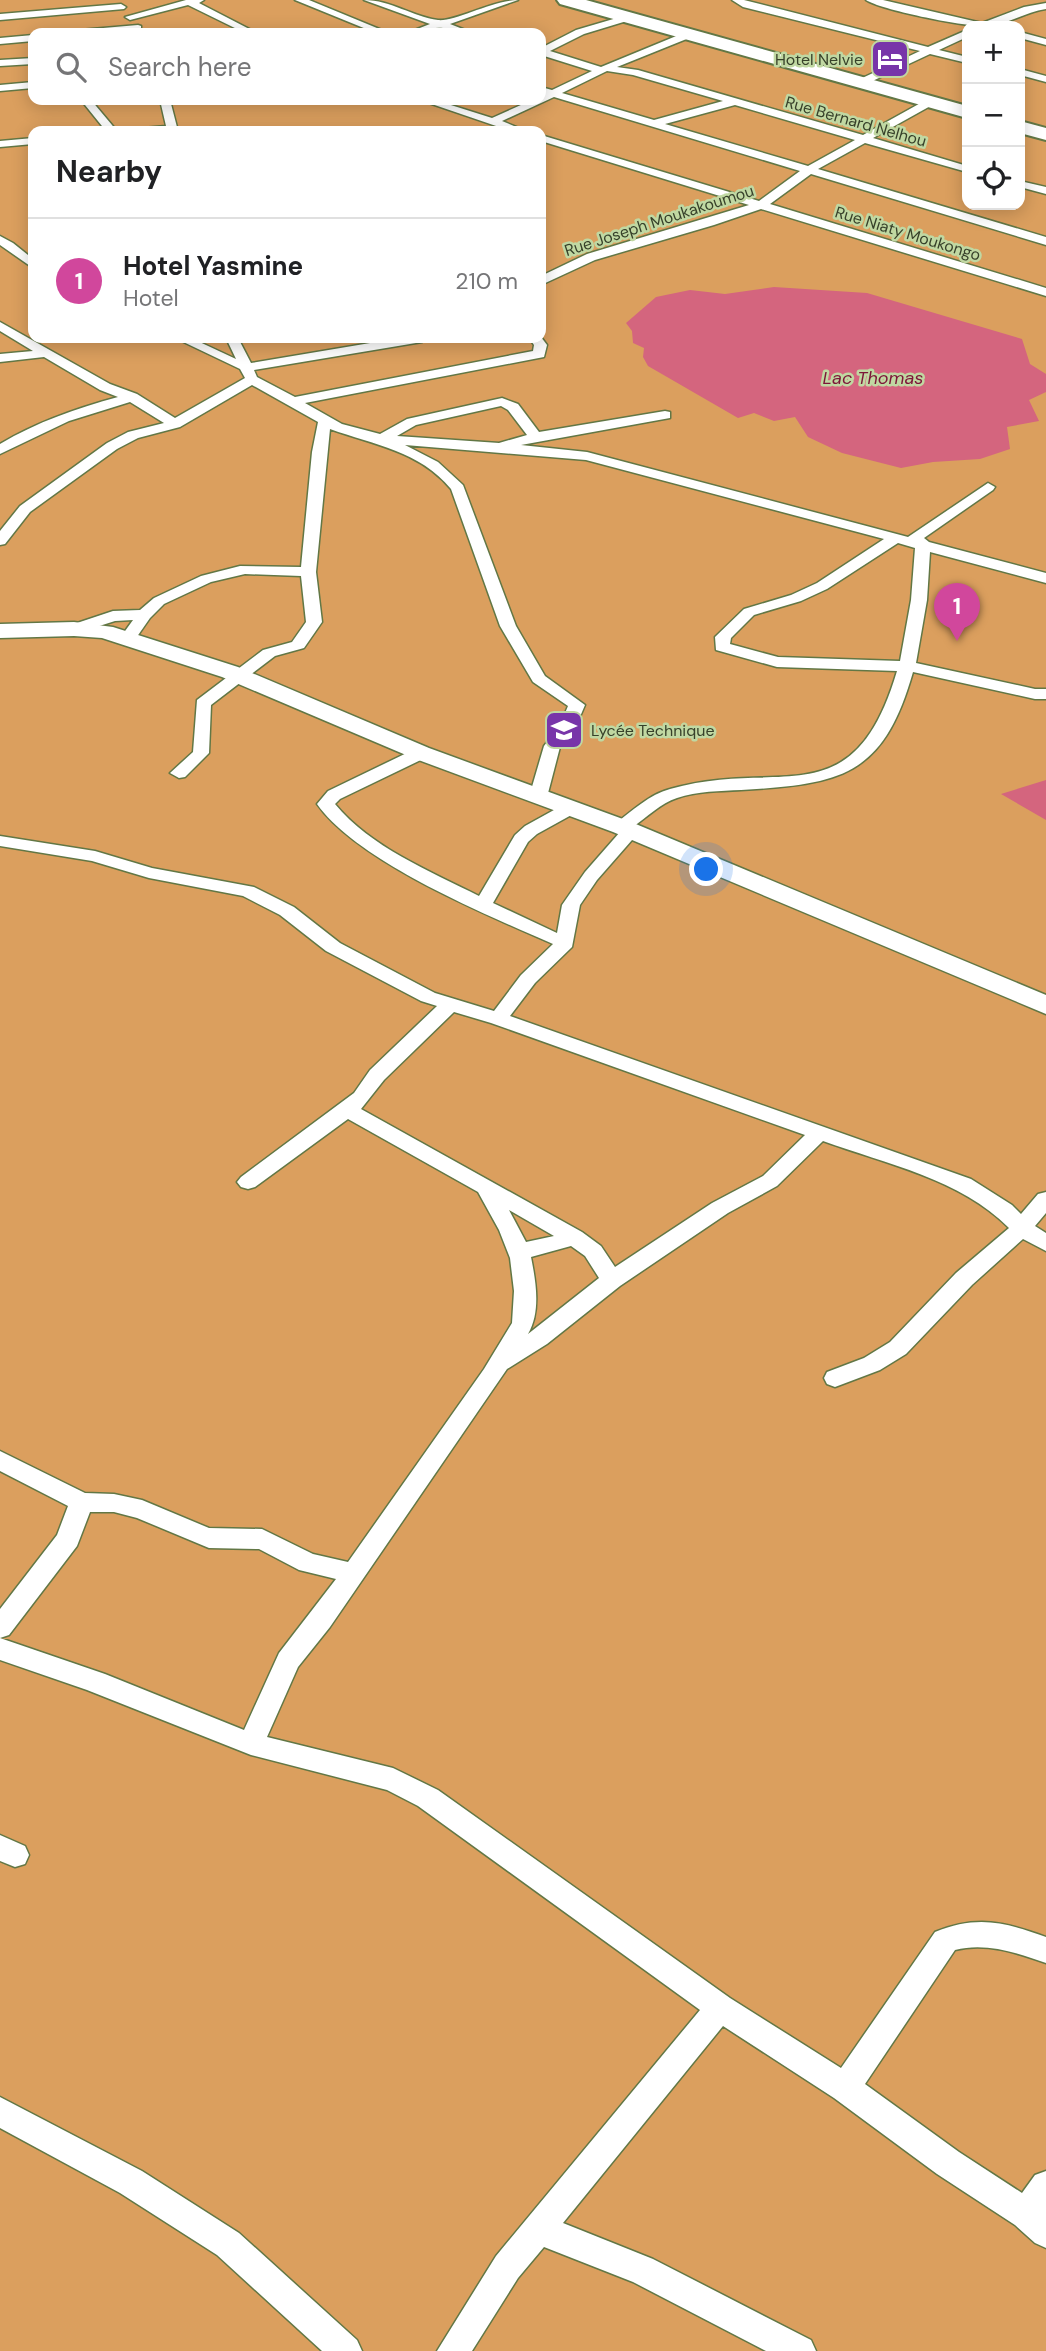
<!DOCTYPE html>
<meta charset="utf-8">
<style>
body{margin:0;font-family:"DM Sans",sans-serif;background:#f6f6f6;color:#202124}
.controls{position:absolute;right:21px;top:21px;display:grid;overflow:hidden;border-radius:14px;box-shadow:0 4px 18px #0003}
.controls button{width:63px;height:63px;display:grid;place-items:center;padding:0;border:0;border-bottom:2px solid #e0e0e0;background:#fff;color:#202124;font:35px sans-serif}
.you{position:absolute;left:707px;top:870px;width:24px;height:24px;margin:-18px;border:5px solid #fff;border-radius:50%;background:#1a73e8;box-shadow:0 0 0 10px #1a73e833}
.badge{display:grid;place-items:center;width:46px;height:46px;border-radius:50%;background:#ea580c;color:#fff;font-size:23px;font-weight:700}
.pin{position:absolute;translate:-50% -58px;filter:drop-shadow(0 2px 4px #0008)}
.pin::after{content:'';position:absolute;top:37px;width:24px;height:21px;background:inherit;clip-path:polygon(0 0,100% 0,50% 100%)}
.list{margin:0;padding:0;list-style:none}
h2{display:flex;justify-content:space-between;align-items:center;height:91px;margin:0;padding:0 28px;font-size:30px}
h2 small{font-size:23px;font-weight:400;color:#757577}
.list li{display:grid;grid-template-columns:46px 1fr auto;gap:21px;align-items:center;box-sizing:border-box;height:126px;padding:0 28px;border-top:2px solid #e0e0e0}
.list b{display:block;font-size:26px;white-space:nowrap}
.list p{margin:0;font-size:23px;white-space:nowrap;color:#757577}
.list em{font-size:23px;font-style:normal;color:#757577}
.icon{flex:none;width:38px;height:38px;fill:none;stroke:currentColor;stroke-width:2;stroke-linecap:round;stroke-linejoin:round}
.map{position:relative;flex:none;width:1046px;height:2351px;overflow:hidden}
.search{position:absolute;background:#fff;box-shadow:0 4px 18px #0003;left:28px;top:28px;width:518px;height:77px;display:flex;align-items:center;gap:18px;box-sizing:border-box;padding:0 24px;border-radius:14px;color:#757577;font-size:26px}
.panel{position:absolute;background:#fff;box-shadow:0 4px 18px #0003;left:28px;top:126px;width:518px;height:217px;border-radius:14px}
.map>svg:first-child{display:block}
.green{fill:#db9f5e;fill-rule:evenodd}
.water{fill:#d4657e}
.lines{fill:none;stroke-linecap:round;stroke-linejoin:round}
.street-casing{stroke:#627745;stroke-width:3}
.secondary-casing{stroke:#627745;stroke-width:3}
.highway-casing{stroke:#627745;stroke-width:4}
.street{fill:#fff;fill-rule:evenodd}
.secondary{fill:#fff;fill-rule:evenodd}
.highway{fill:#fff;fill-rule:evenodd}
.labels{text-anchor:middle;stroke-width:5;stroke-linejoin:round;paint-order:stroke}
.far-poi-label{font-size:16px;fill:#37412a;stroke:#c0d8a2;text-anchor:end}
.far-street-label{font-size:16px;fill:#37412a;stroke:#c0d8a2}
.far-water-label{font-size:18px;font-style:italic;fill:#7c1638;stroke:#c0d8a2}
</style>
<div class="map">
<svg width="1046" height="2351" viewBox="0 0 1046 2351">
<rect width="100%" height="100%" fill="#c0d8a2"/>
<!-- green -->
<path class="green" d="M0 0H1046V2351H0ZM967 26H1020V205H967ZM33 33H541V100H33ZM33 131H541V338H33Z"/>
<!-- water -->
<path class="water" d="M774 287 867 293 1022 339 1030 364 1046 374V392L1029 400 1039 421 1007 427 1010 449 980 459 933 462 901 468 842 453 808 437 795 417 774 421 754 413 738 418 648 366 643 357 644 348 633 343 632 331 626 323 656 297 690 290 725 294Z
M1046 780V820L1001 794Z"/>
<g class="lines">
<defs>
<path id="street" d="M186 0H204L199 3 257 33H245L188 5 130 20 125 17Z
M295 0H309L389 33H376Z
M364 0C391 0 413 17 438 20 454 22 493 0 518 0L450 24 473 33C462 33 454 30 443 28 433 26 419 33 407 33L430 24Z
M732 0H744L928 47 967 30V37L939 50 967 57V63L930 54 866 84H858V80L920 51 743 7Z
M866 0H883L982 23 1024 7 1046 3V9C1026 12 1008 24 989 26 969 28 881 10 866 0Z
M121 4 126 7 124 9 0 20V14Z
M627 15 630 16V20L584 34 550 51 601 67 686 32H694V36L617 67 638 70 863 135 926 100H934V104L873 138 967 166V172L865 143 818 169 1046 237V245L811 174 770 204 1046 288V296L761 209 714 225 595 260 541 285V276L587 254 749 205 541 141V135L759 201 800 171 554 97 502 121 526 131H511L420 100H435L492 118 532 100H541L544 94 541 93V87L552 90 592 71 541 55V48L576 30ZM607 71 633 75 723 101 654 120 562 93ZM735 105 855 140 808 166 665 124Z
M138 25 141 26V30L75 33 80 30Z
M1020 32 1046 39V45L1020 38Z
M33 35V41L0 44V38Z
M33 58V64L0 66V60Z
M1020 69 1046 76V82L1020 75Z
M33 82V88L0 91V85Z
M81 100H91L117 131H106Z
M160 100H170L178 131H138L143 128 166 126Z
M230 128 235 131H222L223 129Z
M33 138V144L0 147V141Z
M1020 181 1046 187V194L1020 187Z
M0 236 13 243 33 259V268L0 245Z
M0 322 110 384 137 394 175 418 245 378 240 369 175 338H191L236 359 226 338H238L251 363 400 338H428L422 342 254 370 257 377 295 397 533 351 534 345 529 338 541 337 547 345 544 357 305 403 342 424 380 434 407 419 502 398 518 404 539 432 665 411 670 412V418L521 445 587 452 908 537 988 483 995 487 993 490 924 538 929 542 1046 573V583L930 552 927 600 916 663 1035 689H1046V699H1035L913 672C883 777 841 784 741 790 721 791 697 791 677 798 661 803 647 817 633 827L639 832 597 880 580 905 572 947 535 983 510 1016 971 1179 1012 1205 1021 1214 1038 1194 1046 1192V1213L1035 1226 1046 1233V1251L1023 1239 972 1285 906 1354 880 1370 835 1387 827 1384 824 1378 827 1372 864 1358 890 1342 956 1273 1009 1228C961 1179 886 1164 823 1141L777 1186 728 1213 620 1286 547 1344 507 1369 330 1627 298 1667 267 1737 393 1768 438 1790 730 1998 841 2068 935 1932C977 1915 1005 1922 1046 1937V1963C1017 1953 986 1942 955 1950L865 2084 959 2152 1022 2193 1035 2175 1046 2171V2248L1035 2243 1015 2225 937 2174 834 2098 723 2026 563 2223 653 2259 811 2340 816 2351H766L633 2282 544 2247 518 2278 472 2351H437L496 2256 700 2010 418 1806 387 1790 251 1755 87 1690 0 1660V1609L57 1535 68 1506 0 1471V1451L85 1493 114 1494 142 1500 209 1528 262 1529 313 1554 348 1562 484 1369 512 1323 514 1291 510 1258 499 1230 478 1192 348 1119 255 1187 248 1189 241 1187 237 1182 241 1177 354 1093 370 1070 437 1006 421 1001 326 951 280 915 243 896 149 878 92 861 0 846V836L95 851 152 868 254 887 294 907 340 943 435 993 494 1011 521 975 553 944C487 915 358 862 317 804L328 791 415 749H427L429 753 427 757 340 799 335 804C370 847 430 871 479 896L515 835 525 826 563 805H575L578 809 575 813 537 834 528 842 493 903 557 933 562 905 585 872 620 832 613 827 616 823C632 811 650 794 670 789 780 757 853 820 897 671L777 667 716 650 715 637 744 609 791 595 817 583 884 539 586 460 405 445 438 462 463 485 516 626 545 676 585 705 576 726 560 747 547 797 538 802 529 797 544 746 560 725 568 706 533 682 500 626 451 489C420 451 374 445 330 429L316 572 322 622 304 648 275 656 211 705 209 753 185 777 179 778 170 773 193 752 197 700 263 650 292 642 306 622 301 576 245 574 211 582 164 604 150 618 134 641 128 643 120 638 133 620 115 621 74 634 66 629 68 626 113 611 140 610 154 598 201 576 240 566 301 567 312 452 318 422 252 385 180 427 138 438 117 449 30 512 5 544 0 545V531L20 506 107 443 128 432 164 423 130 402 69 421 0 454V444C37 422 77 408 118 397L100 390 44 357 0 362V354L33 351 0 331ZM501 406 508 410 527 435 499 443 397 436 416 425ZM898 543 915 548 911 600 900 661 778 657 730 644 731 638 754 615 801 601 827 589ZM454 1012 491 1023 805 1135 763 1176 712 1203 615 1267 601 1246 582 1232 361 1109 384 1080ZM509 1210 554 1236 526 1242ZM571 1246 585 1256 599 1278 528 1334C541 1312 536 1282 531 1257ZM90 1512H114L137 1518 209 1548 259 1549 299 1570 336 1579 279 1653 244 1730 105 1674 0 1638 9 1635 77 1546Z
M0 1835 25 1846 29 1855 25 1864 15 1867 0 1861Z
M0 2097 142 2171 239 2233 357 2340 362 2351H322L217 2255 120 2193 0 2128Z"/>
<path id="secondary" d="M74 622 113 627 238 667 429 748 631 822 1046 995V1014L613 832 413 758 222 677 102 638 74 636 0 638V624Z"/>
<path id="highway" d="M557 0H586L967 106V118L560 4Z
M1020 121 1046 128V140L1020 133Z"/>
</defs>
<!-- street casing -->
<use href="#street" class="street-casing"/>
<!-- secondary casing -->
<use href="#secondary" class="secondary-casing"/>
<!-- highway casing -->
<use href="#highway" class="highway-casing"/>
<!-- street -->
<use href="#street" class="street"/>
<!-- secondary -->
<use href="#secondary" class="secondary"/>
<!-- highway -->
<use href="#highway" class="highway"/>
</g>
<!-- icons -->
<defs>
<symbol id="hotel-square" viewBox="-11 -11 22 22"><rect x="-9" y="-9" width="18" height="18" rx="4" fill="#7835a9" stroke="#c0d8a2"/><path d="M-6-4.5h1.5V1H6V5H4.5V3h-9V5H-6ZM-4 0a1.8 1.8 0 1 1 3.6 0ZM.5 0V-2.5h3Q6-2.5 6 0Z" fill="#fff"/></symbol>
<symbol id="school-square" viewBox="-11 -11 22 22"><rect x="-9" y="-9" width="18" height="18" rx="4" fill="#7835a9" stroke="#c0d8a2"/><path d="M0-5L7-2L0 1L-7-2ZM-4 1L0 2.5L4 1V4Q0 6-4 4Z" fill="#fff"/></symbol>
</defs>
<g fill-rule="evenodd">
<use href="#hotel-square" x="868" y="37" width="44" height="44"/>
<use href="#school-square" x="542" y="708" width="44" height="44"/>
</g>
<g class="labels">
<!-- far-poi labels -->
<g class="far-poi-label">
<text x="863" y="65">Hotel Nelvie</text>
<text x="591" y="736" text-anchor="start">Lycée Technique</text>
</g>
<!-- far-street labels -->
<g class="far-street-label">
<text transform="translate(856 121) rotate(16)" y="6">Rue Bernard Nelhou</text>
<text transform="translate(659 220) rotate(-18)" y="6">Rue Joseph Moukakoumou</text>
<text transform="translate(908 233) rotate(17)" y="6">Rue Niaty Moukongo</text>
</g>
<!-- far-water labels -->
<g class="far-water-label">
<text x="873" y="384">Lac Thomas</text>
</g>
</g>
</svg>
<div class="controls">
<button>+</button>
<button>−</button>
<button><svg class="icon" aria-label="locate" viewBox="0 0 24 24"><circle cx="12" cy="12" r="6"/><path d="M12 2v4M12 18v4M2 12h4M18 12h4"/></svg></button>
</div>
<div class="you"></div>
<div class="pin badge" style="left:957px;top:641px;background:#d1479c">1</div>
<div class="search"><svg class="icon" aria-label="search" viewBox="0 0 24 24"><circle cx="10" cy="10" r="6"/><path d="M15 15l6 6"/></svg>Search here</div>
<section class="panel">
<h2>Nearby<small></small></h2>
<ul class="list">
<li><span class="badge" style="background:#d1479c">1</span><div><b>Hotel Yasmine</b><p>Hotel</p></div><em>210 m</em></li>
</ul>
</section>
</div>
